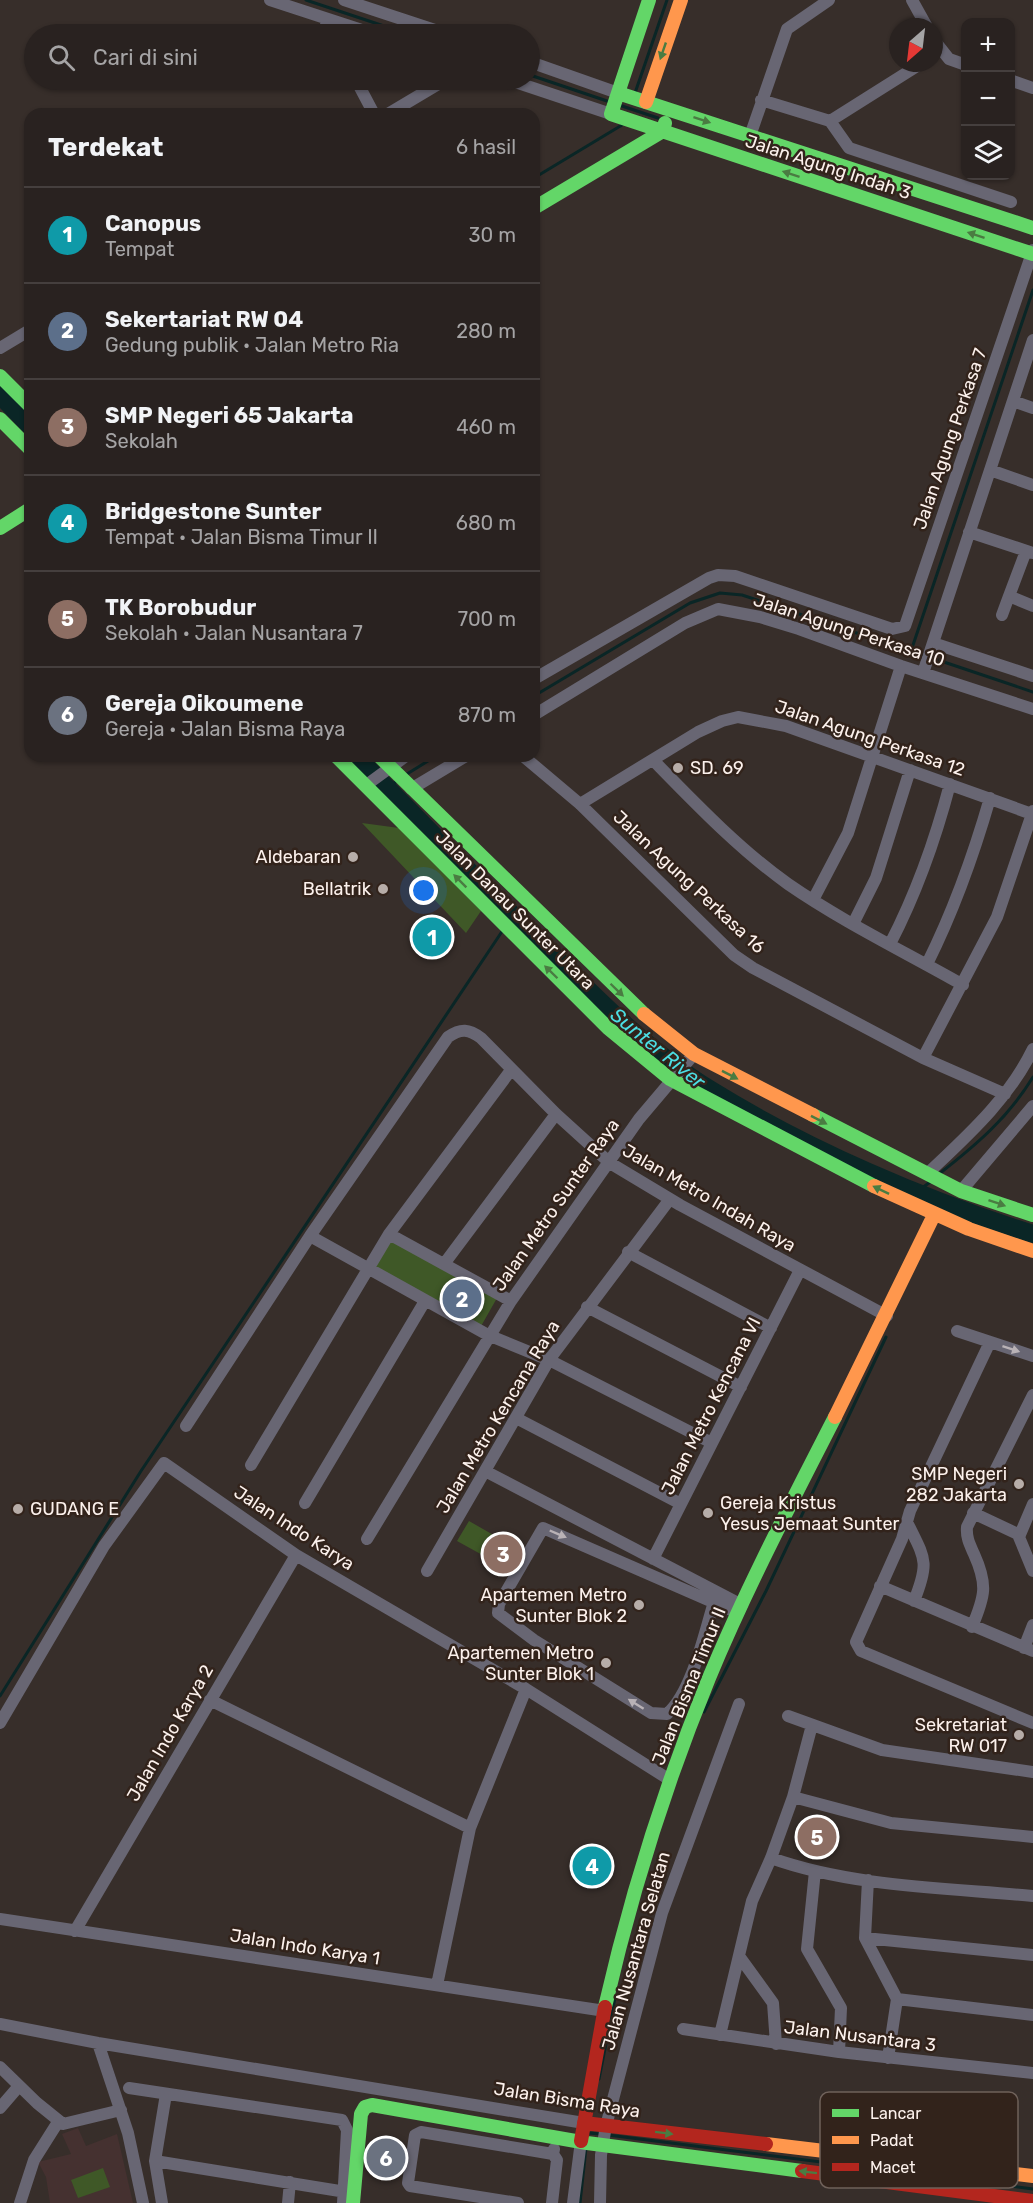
<!DOCTYPE html>
<html lang="id">
<meta charset="utf-8">
<style>
body{margin:0;font-family:Rubik,sans-serif;background:#312a29;color:#f1f3f6}
.controls{position:absolute;right:18px;top:18px;display:grid;overflow:hidden;border-radius:12px;box-shadow:0 2px 4px #0004}
.controls button{width:54px;height:54px;display:grid;place-items:center;padding:0;border:0;border-bottom:2px solid #453f3e;background:#292220;color:#f1f3f6;font:30px sans-serif}
.compass{position:absolute;left:889px;top:18px;width:54px;height:54px;border-radius:50%;background:#292220;box-shadow:0 2px 4px #0004;rotate:208deg}
.you{position:absolute;left:424px;top:891px;width:21px;height:21px;margin:-15px;border:4px solid #fff;border-radius:50%;background:#1a73e8;box-shadow:0 0 0 9px #1a73e833}
.badge{display:grid;place-items:center;width:39px;height:39px;border-radius:50%;background:#b7ada8;color:#fff;font-size:20px;font-weight:700}
.pin{position:absolute;translate:-50% -50%;border:3px solid #fff;box-shadow:0 2px 6px #0006}
.list{margin:0;padding:0;list-style:none}
h2{display:flex;justify-content:space-between;align-items:center;height:78px;margin:0;padding:0 24px;font-size:26px}
h2 small{font-size:20px;font-weight:400;color:#a5a4a5}
.list li{display:grid;grid-template-columns:39px 1fr auto;gap:18px;align-items:center;box-sizing:border-box;height:96px;padding:0 24px;border-top:2px solid #453f3e}
.list b{display:block;font-size:22px;white-space:nowrap}
.list p{margin:0;font-size:20px;white-space:nowrap;color:#a5a4a5}
.list em{font-size:20px;font-style:normal;color:#a5a4a5}
.icon{flex:none;width:33px;height:33px;fill:none;stroke:currentColor;stroke-width:2;stroke-linecap:round;stroke-linejoin:round}
.map{position:relative;flex:none;width:1033px;height:2203px;overflow:hidden}
.search{position:absolute;background:#292220;box-shadow:0 2px 4px #0004;left:24px;top:24px;width:516px;height:66px;display:flex;align-items:center;gap:15px;box-sizing:border-box;padding:0 21px;border-radius:33px;color:#a5a4a5;font-size:22px}
.panel{position:absolute;background:#292220;box-shadow:0 2px 4px #0004;left:24px;top:108px;width:516px;height:654px;border-radius:18px}
.map>svg:first-child{display:block}
.education{fill:#453130}
.green{fill:#3f5827}
.lines{fill:none;stroke-linecap:round;stroke-linejoin:round}
.stream{stroke:#0a2626;stroke-width:3}
.river{stroke:#0a2626;stroke-width:18}
.street{stroke:#686673;stroke-width:12}
.fast{stroke:#63d668;stroke-width:14}
.slow{stroke:#ff974d;stroke-width:14}
.jam{stroke:#b3261e;stroke-width:14}
.oneway{fill:#4a7c42}
.oneway2{fill:#b9b2b6}
.poi-dot{fill:#b7ada8;stroke:#32231b;stroke-width:2}
.labels{text-anchor:middle;stroke-width:5;stroke-linejoin:round;paint-order:stroke}
.street-label{font-size:18px;fill:#fcf1ec;stroke:#32231b}
.poi-label{font-size:18px;fill:#fcf1ec;stroke:#32231b;text-anchor:end}
.water-label{font-size:20px;font-style:italic;fill:#4bdee3;stroke:#32231b}
.key{fill:#32231b;stroke:#6f615a;stroke-width:1.5}
.key-label{font-size:16px;fill:#fcf1ec}
</style>
<div class="map">
<svg width="1033" height="2203" viewBox="0 0 1033 2203">
<rect width="100%" height="100%" fill="#372e2a"/>
<!-- education -->
<path class="education" d="M78 2128 86 2146 117 2134 133 2203H50L46 2177 38 2162 71 2154 62 2134Z"/>
<!-- green -->
<path class="green" d="M385 788 511 916 505 923 377 796Z
M362 823 399 828 481 911 466 933Z
M390 1238 497 1298 480 1328 373 1269Z
M469 1521 497 1537 486 1557 457 1541Z
M103 2168 110 2187 78 2198 71 2180Z"/>
<g class="lines">
<!-- stream -->
<path class="stream" d="M306 0 408 34
M530 75 610 102
M635 93 667 0
M619 105 658 118
M534 178 622 125
M911 651 1033 290
M932 658 1033 692
M534 696 690 603 720 593 742 595 926 656
M407 774 436 756
M387 788 397 781
M508 922 513 915
M939 1174C976 1145 1008 1118 1033 1077
M917 1192 930 1182
M0 1696 141 1471 503 930
M704 1712 766 1591 886 1337
M599 2079 615 1998
M588 2133 601 2134
M608 2135 1033 2189
M580 2203 586 2148"/>
<!-- river -->
<path class="river" d="M0 395 30 426
M356 756C416 817 476 879 537 939 591 993 646 1050 711 1090 808 1150 925 1200 1033 1234"/>
<!-- street -->
<path class="street" d="M270 0 374 34
M344 0 447 34
M912 0 927 27
M324 18 333 34
M934 40 949 59 966 65
M530 62 618 93
M356 80 374 114
M509 80 611 114
M1010 80 1033 88
M761 100 830 121 849 148 1011 202
M388 114 445 80
M830 121 922 63
M750 136 787 29 829 0
M0 348 30 330
M1013 401 1033 408
M990 470 1033 485
M969 532 1033 553
M1026 551 1009 596 1033 606
M1002 615 1009 596
M933 643 1033 676
M923 673 1033 340
M534 679 709 578 718 575 735 576 892 629 905 626 1033 250
M534 715 685 623 718 609 760 617 799 629 901 666 1033 709
M523 756 580 804 734 955 753 968 923 1058 1005 1094
M653 760C695 803 739 849 788 884 843 922 905 952 963 985
M365 786 406 756
M411 789 466 756
M580 804 698 732 722 721 738 717 786 726 1032 814
M813 900 848 833 901 666
M853 924 876 878 910 770
M890 944C917 892 935 841 950 784
M927 964C954 910 973 857 990 798
M923 1058 997 917 1033 811
M927 1174C967 1136 1008 1100 1033 1049
M961 1191 1033 1106
M389 1234 511 1301
M310 1236 488 1335 549 1360 712 1443
M628 1252 771 1328
M444 1264 556 1114
M587 1307 741 1387
M957 1331 1033 1356
M990 1342 910 1511 902 1539 856 1642 861 1651 1033 1723
M516 1418 681 1504
M186 1426 310 1236 448 1037C461 1028 469 1029 481 1038L556 1114 610 1163 680 1205 887 1316
M251 1465 389 1234 511 1070
M485 1471 742 1605
M305 1503 425 1301
M1033 1504 1019 1537 1033 1571
M973 1513 1020 1535
M907 1522C925 1559 930 1561 914 1601
M367 1539 511 1301 639 1119 694 1054
M653 1559 800 1270
M427 1571 549 1360 670 1199
M880 1586 1033 1651
M714 1602C704 1634 692 1692 667 1714L651 1713 534 1640 498 1613 499 1604 543 1528 738 1613
M972 1627C985 1596 988 1585 974 1554 970 1545 966 1538 967 1527L1033 1395
M1024 1648 1033 1625
M210 1700 470 1828
M788 1716 882 1750 1033 1772
M0 1723 104 1546 164 1463 296 1555 526 1689 670 1780
M793 1797 891 1823 1033 1837
M771 1858C852 1887 948 1888 1033 1896
M815 1871 807 1949 841 2008 839 2052
M868 1880 865 1938 897 1999 888 2058
M0 1919 605 2011
M75 1931 296 1555
M865 1938 1033 1955
M739 1956 773 2003 776 2044
M437 1985 470 1828 526 1689
M897 1999 1033 2015
M0 2024 98 2043 584 2123
M683 2029 839 2052 1033 2073
M720 2035 752 1901 771 1858 793 1797 812 1725
M98 2043 128 2133 143 2203
M0 2067 37 2103 63 2124 121 2110
M129 2088 342 2120 347 2130 343 2203
M0 2108 19 2086
M155 2161 352 2193
M20 2203 34 2160 58 2122
M162 2203 155 2161 166 2094
M288 2203 290 2182
M518 2203 410 2186 408 2183 415 2135 421 2132 553 2154
M552 2203 557 2160 553 2154 554 2149
M573 2203 581 2141
M600 2203 601 2155 606 2126 662 1913 739 1704"/>
<!-- fast -->
<path class="fast" d="M649 0 611 114 1033 254
M618 93 1033 228
M534 208 663 131 665 123
M0 376 30 406
M0 419 30 449
M0 528 30 509
M336 756 608 1028 670 1079 874 1186
M379 756 644 1014
M813 1115 961 1191 1033 1215
M605 2007C631 1894 665 1785 709 1678 746 1589 791 1503 835 1417
M353 2203 361 2114 365 2107 372 2105 587 2143 802 2171"/>
<!-- slow -->
<path class="slow" d="M646 102 681 0
M644 1014 694 1054 813 1115
M874 1186 969 1229 1033 1251
M835 1417 934 1215
M766 2144 1033 2176"/>
<!-- jam -->
<path class="jam" d="M584 2123 766 2144
M581 2141 605 2007
M802 2171 1033 2201"/>
</g>
<!-- one-way arrows -->
<defs><path id="oneway-solid" d="M-6-.8H1V-3.2L6.5 0L1 3.2V.8H-6Z" transform="scale(1.5)"/></defs>
<g class="oneway">
<use href="#oneway-solid" transform="translate(663 51) rotate(109)"/>
<use href="#oneway-solid" transform="translate(702 120) rotate(18)"/>
<use href="#oneway-solid" transform="translate(791 174) rotate(-162)"/>
<use href="#oneway-solid" transform="translate(976 235) rotate(-162)"/>
<use href="#oneway-solid" transform="translate(460 881) rotate(-135)"/>
<use href="#oneway-solid" transform="translate(551 972) rotate(-136)"/>
<use href="#oneway-solid" transform="translate(617 990) rotate(44)"/>
<use href="#oneway-solid" transform="translate(730 1075) rotate(27)"/>
<use href="#oneway-solid" transform="translate(819 1120) rotate(27)"/>
<use href="#oneway-solid" transform="translate(881 1190) rotate(-154)"/>
<use href="#oneway-solid" transform="translate(997 1203) rotate(19)"/>
<use href="#oneway-solid" transform="translate(664 2133) rotate(7)"/>
<use href="#oneway-solid" transform="translate(808 2172) rotate(-173)"/>
</g>
<g class="oneway2">
<use href="#oneway-solid" transform="translate(1011 1349) rotate(18)"/>
<use href="#oneway-solid" transform="translate(558 1534) rotate(23)"/>
<use href="#oneway-solid" transform="translate(636 1704) rotate(-148)"/>
</g>
<!-- markers -->
<g class="poi-dot">
<circle cx="678" cy="768" r="6"/>
<circle cx="353" cy="857" r="6"/>
<circle cx="383" cy="889" r="6"/>
<circle cx="1019" cy="1484" r="6"/>
<circle cx="18" cy="1509" r="6"/>
<circle cx="708" cy="1513" r="6"/>
<circle cx="639" cy="1605" r="6"/>
<circle cx="606" cy="1663" r="6"/>
<circle cx="1019" cy="1735" r="6"/>
</g>
<g class="labels">
<!-- street labels -->
<g class="street-label">
<text transform="translate(828 167) rotate(18)" y="6">Jalan Agung Indah 3</text>
<text transform="translate(950 439) rotate(-71)" y="6">Jalan Agung Perkasa 7</text>
<text transform="translate(849 630) rotate(18)" y="6">Jalan Agung Perkasa 10</text>
<text transform="translate(870 738) rotate(19)" y="6">Jalan Agung Perkasa 12</text>
<text transform="translate(689 882) rotate(43)" y="6">Jalan Agung Perkasa 16</text>
<text transform="translate(515 910) rotate(45)" y="6">Jalan Danau Sunter Utara</text>
<text transform="translate(709 1198) rotate(30)" y="6">Jalan Metro Indah Raya</text>
<text transform="translate(556 1205) rotate(-55)" y="6">Jalan Metro Sunter Raya</text>
<text transform="translate(711 1406) rotate(-63)" y="6">Jalan Metro Kencana VI</text>
<text transform="translate(498 1417) rotate(-59)" y="6">Jalan Metro Kencana Raya</text>
<text transform="translate(294 1528) rotate(33)" y="6">Jalan Indo Karya</text>
<text transform="translate(689 1686) rotate(-68)" y="6">Jalan Bisma Timur II</text>
<text transform="translate(170 1733) rotate(-60)" y="6">Jalan Indo Karya 2</text>
<text transform="translate(305 1947) rotate(9)" y="6">Jalan Indo Karya 1</text>
<text transform="translate(636 1951) rotate(-74)" y="6">Jalan Nusantara Selatan</text>
<text transform="translate(860 2036) rotate(7)" y="6">Jalan Nusantara 3</text>
<text transform="translate(567 2100) rotate(9)" y="6">Jalan Bisma Raya</text>
</g>
<!-- poi labels -->
<g class="poi-label">
<text x="690" y="774" text-anchor="start">SD. 69</text>
<text x="341" y="863">Aldebaran</text>
<text x="371" y="895">Bellatrik</text>
<text x="1007" y="1480">SMP Negeri<tspan x="1007" dy="21">282 Jakarta</tspan></text>
<text x="720" y="1509" text-anchor="start">Gereja Kristus<tspan x="720" dy="21">Yesus Jemaat Sunter</tspan></text>
<text x="30" y="1515" text-anchor="start">GUDANG E</text>
<text x="627" y="1601">Apartemen Metro<tspan x="627" dy="21">Sunter Blok 2</tspan></text>
<text x="594" y="1659">Apartemen Metro<tspan x="594" dy="21">Sunter Blok 1</tspan></text>
<text x="1007" y="1731">Sekretariat<tspan x="1007" dy="21">RW 017</tspan></text>
</g>
<!-- water labels -->
<g class="water-label">
<text transform="translate(658 1048) rotate(39)" y="7">Sunter River</text>
</g>
</g>
<!-- legend -->
<rect x="820" y="2092" width="198" height="96" rx="9" class="key"/>
<rect x="832" y="2109" width="27" height="8" fill="#63d668"/>
<rect x="832" y="2136" width="27" height="8" fill="#ff974d"/>
<rect x="832" y="2163" width="27" height="8" fill="#b3261e"/>
<g class="key-label">
<text x="870" y="2119">Lancar</text>
<text x="870" y="2146">Padat</text>
<text x="870" y="2173">Macet</text>
</g>
</svg>
<div class="controls">
<button>+</button>
<button>−</button>
<button><svg class="icon" aria-label="layers" viewBox="0 0 24 24"><path d="M12 4l9 5-9 5-9-5zM3 14l9 5 9-5"/></svg></button>
</div>
<svg class="compass" viewBox="-18 -18 36 36"><path d="M0-13l5 13h-10z" fill="#e53935"/><path d="M0 13l5-13h-10z" fill="#a5a4a5"/></svg>
<div class="you"></div>
<div class="pin badge" style="left:432px;top:937px;background:#0f9aa8">1</div>
<div class="pin badge" style="left:462px;top:1299px;background:#5c6f8a">2</div>
<div class="pin badge" style="left:503px;top:1554px;background:#8d6e63">3</div>
<div class="pin badge" style="left:592px;top:1866px;background:#0f9aa8">4</div>
<div class="pin badge" style="left:817px;top:1837px;background:#8d6e63">5</div>
<div class="pin badge" style="left:386px;top:2158px;background:#6b7280">6</div>
<div class="search"><svg class="icon" aria-label="search" viewBox="0 0 24 24"><circle cx="10" cy="10" r="6"/><path d="M15 15l6 6"/></svg>Cari di sini</div>
<section class="panel">
<h2>Terdekat<small>6 hasil</small></h2>
<ul class="list">
<li><span class="badge" style="background:#0f9aa8">1</span><div><b>Canopus</b><p>Tempat</p></div><em>30 m</em></li>
<li><span class="badge" style="background:#5c6f8a">2</span><div><b>Sekertariat RW 04</b><p>Gedung publik · Jalan Metro Ria</p></div><em>280 m</em></li>
<li><span class="badge" style="background:#8d6e63">3</span><div><b>SMP Negeri 65 Jakarta</b><p>Sekolah</p></div><em>460 m</em></li>
<li><span class="badge" style="background:#0f9aa8">4</span><div><b>Bridgestone Sunter</b><p>Tempat · Jalan Bisma Timur II</p></div><em>680 m</em></li>
<li><span class="badge" style="background:#8d6e63">5</span><div><b>TK Borobudur</b><p>Sekolah · Jalan Nusantara 7</p></div><em>700 m</em></li>
<li><span class="badge" style="background:#6b7280">6</span><div><b>Gereja Oikoumene</b><p>Gereja · Jalan Bisma Raya</p></div><em>870 m</em></li>
</ul>
</section>
</div>
